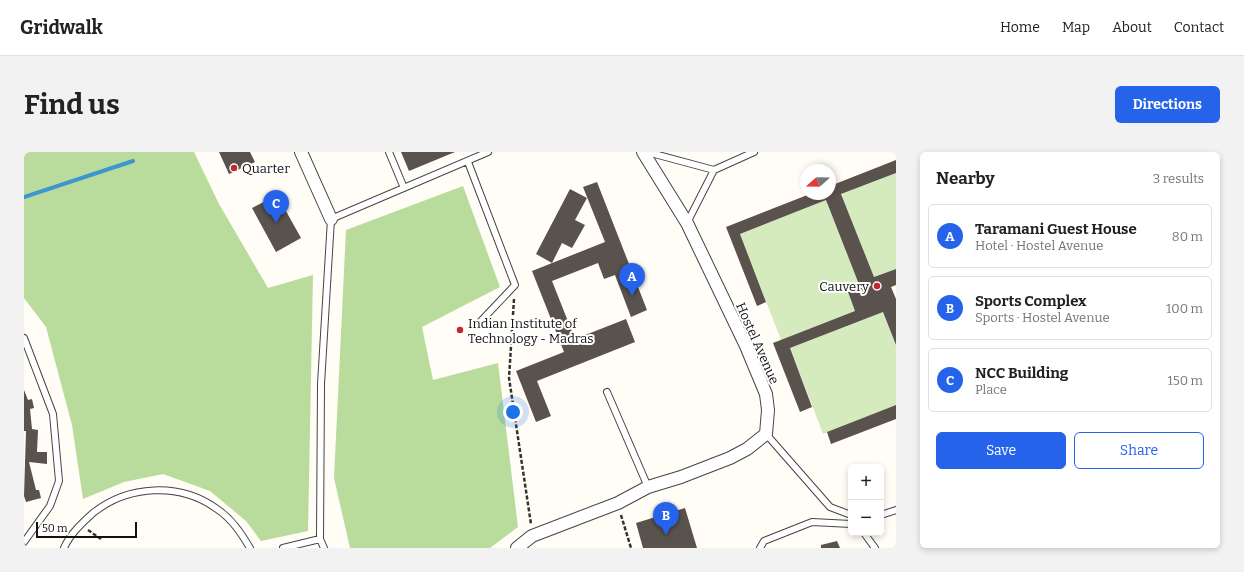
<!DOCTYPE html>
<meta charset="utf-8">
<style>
body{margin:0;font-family:Bitter,serif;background:#f2f2f2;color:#222}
.controls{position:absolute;right:12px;bottom:12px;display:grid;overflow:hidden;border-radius:6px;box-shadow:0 2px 6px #0003}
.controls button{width:36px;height:36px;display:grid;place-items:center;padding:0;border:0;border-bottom:1px solid #e0e0e0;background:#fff;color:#222;font:20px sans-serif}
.compass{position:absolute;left:776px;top:12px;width:36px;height:36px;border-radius:50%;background:#fff;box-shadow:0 2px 6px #0003;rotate:250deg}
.scale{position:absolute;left:12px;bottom:10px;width:101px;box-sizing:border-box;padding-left:4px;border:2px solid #111;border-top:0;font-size:11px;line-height:14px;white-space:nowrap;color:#111;-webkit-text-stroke:3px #fff;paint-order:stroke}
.you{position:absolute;left:489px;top:260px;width:14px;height:14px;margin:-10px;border:3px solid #fff;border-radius:50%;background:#1a73e8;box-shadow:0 0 0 6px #1a73e833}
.badge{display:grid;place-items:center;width:26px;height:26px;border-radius:50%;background:#2563eb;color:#fff;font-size:13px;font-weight:700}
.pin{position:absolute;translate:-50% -33px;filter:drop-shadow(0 1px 2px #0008)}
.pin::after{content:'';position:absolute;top:21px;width:14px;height:12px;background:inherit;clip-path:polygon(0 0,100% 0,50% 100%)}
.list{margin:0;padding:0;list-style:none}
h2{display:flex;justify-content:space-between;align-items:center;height:52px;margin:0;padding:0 16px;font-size:17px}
h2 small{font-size:13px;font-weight:400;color:#767676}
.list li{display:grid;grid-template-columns:26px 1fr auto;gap:12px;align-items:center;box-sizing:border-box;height:64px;margin:0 8px 8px;padding:0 8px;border:1px solid #e0e0e0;border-radius:6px}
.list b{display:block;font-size:15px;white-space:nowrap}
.list p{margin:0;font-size:13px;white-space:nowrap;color:#767676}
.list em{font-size:13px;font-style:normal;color:#767676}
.actions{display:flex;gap:8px;padding:12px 16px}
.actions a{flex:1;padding:9px 0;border:1px solid #2563eb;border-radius:6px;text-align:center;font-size:14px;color:#2563eb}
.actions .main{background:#2563eb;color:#fff}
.map{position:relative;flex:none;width:872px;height:396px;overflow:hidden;border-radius:6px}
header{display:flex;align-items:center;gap:24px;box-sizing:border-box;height:56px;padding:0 20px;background:#fff;border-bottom:1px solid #e0e0e0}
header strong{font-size:19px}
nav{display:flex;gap:22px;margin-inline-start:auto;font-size:14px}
.intro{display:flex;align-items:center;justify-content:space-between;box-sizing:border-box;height:96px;padding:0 24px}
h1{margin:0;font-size:28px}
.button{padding:10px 18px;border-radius:6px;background:#2563eb;color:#fff;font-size:14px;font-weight:700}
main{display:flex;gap:24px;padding:0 24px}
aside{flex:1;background:#fff;border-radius:6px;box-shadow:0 2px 6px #0003}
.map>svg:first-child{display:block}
.green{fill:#d5ebbd}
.forest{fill:#b9dc9c}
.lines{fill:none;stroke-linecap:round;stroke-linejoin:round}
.stream{stroke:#3f96cf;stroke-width:4}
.building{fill:#5a524d}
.service-casing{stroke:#444;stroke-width:8}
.minor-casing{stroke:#444;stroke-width:14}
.path{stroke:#333;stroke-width:2.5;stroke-dasharray:4 2;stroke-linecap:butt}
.service{stroke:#fff;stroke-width:6}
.minor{stroke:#fff;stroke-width:12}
.poi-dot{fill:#c4262e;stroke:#fff;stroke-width:1.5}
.labels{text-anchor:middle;stroke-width:4;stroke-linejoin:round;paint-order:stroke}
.poi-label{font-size:13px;fill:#111;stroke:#fff;text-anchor:start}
.street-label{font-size:13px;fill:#111;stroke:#fff}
</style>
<header>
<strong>Gridwalk</strong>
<nav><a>Home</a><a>Map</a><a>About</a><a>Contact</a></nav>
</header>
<div class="intro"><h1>Find us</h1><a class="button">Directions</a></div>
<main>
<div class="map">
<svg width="872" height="396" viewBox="0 0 872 396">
<rect width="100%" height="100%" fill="#fffdf5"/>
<!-- green -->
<path class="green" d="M872 21V117L850 125 817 42Z
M802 48 836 135 824 140 831 159 757 188 716 82Z
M859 160 872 193V253L799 282 766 196Z"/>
<!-- forest -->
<path class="forest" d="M0 0H170L195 52 244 136 289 123 284 379 237 389 222 369 186 339 139 322 100 330 59 347 48 273 22 175 0 146Z
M439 34 476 135 398 175 409 228 474 211 494 375 466 396H326L310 326 322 78Z"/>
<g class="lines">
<!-- stream -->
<path class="stream" d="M0 45 109 9"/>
</g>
<!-- building -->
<path class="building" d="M195 0H226L231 10 205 22Z
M377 0H431L385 19Z
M872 8V21L817 42 850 125 872 117V133L867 135 872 147V193L859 160 766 196 788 255 776 260 749 191 831 159 824 140 836 135 802 48 716 82 742 150 733 154 702 75 786 42H806V34Z
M573 30 623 158 607 165 591 123 580 127 574 111 528 129 551 187 602 167 611 190 513 229 527 264 512 270 492 219 540 200 508 119 581 90 559 35Z
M546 37 563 46 551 68 561 73 548 96 538 91 528 111 512 102Z
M253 43 277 86 252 100 228 56Z
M0 238 4 248 8 247 10 256 6 257 8 277 14 278 13 300H23V312L5 310 12 338H15L17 346 2 350 0 344 2 279H0Z
M872 253V267L807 292 803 280Z
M661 356 673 396H619L612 371Z
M813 389 816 396H797V393Z"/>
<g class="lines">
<defs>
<path id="service" d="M365 0 380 36
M623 0 690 18 730 0
M444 10 491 133 456 170
M663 71 690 18
M0 186 29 262 35 329 26 354 0 390
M583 240 624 335
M742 282 806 355 827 363
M857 363 872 358
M840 381 851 396
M40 396C46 382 58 371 69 361 104 333 156 330 193 357 208 367 217 381 226 396
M259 396 296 387
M300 396 296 387 297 232 307 67 464 0
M736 396 740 389 788 370 827 372"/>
<path id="minor" d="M277 0 307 67
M493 396 508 384 594 351 624 335 657 325 706 306 723 297 742 282 744 258 742 242 722 194 663 71 619 0"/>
</defs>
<!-- service casing -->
<use href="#service" class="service-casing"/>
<!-- minor casing -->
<use href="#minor" class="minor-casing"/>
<!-- path -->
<path class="path" d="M490 147 485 226 507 372
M597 363 607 396
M64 378 77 387"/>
<!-- service -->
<use href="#service" class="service"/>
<!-- minor -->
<use href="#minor" class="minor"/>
</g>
<!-- markers -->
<g class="poi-dot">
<circle cx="210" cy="16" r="4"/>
<circle cx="853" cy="134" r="4"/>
<circle cx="436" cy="178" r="4"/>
</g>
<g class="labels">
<!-- poi labels -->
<g class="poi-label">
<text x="218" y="21">Quarter</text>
<text x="845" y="139" text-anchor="end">Cauvery</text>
<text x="444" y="176">Indian Institute of<tspan x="444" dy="15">Technology - Madras</tspan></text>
</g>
<!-- street labels -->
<g class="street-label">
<text transform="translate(734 191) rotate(66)" y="5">Hostel Avenue</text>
</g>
</g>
</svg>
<div class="controls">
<button>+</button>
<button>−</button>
</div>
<svg class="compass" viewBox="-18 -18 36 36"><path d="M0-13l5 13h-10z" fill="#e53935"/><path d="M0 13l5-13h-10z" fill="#767676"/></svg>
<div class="scale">50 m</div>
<div class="you"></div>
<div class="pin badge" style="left:608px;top:144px">A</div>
<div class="pin badge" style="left:642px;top:383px">B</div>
<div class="pin badge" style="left:252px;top:71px">C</div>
</div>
<aside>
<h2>Nearby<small>3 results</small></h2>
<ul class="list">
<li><span class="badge">A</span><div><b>Taramani Guest House</b><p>Hotel · Hostel Avenue</p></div><em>80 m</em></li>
<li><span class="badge">B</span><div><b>Sports Complex</b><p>Sports · Hostel Avenue</p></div><em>100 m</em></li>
<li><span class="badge">C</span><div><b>NCC Building</b><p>Place</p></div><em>150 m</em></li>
</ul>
<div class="actions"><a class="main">Save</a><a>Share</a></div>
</aside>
</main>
